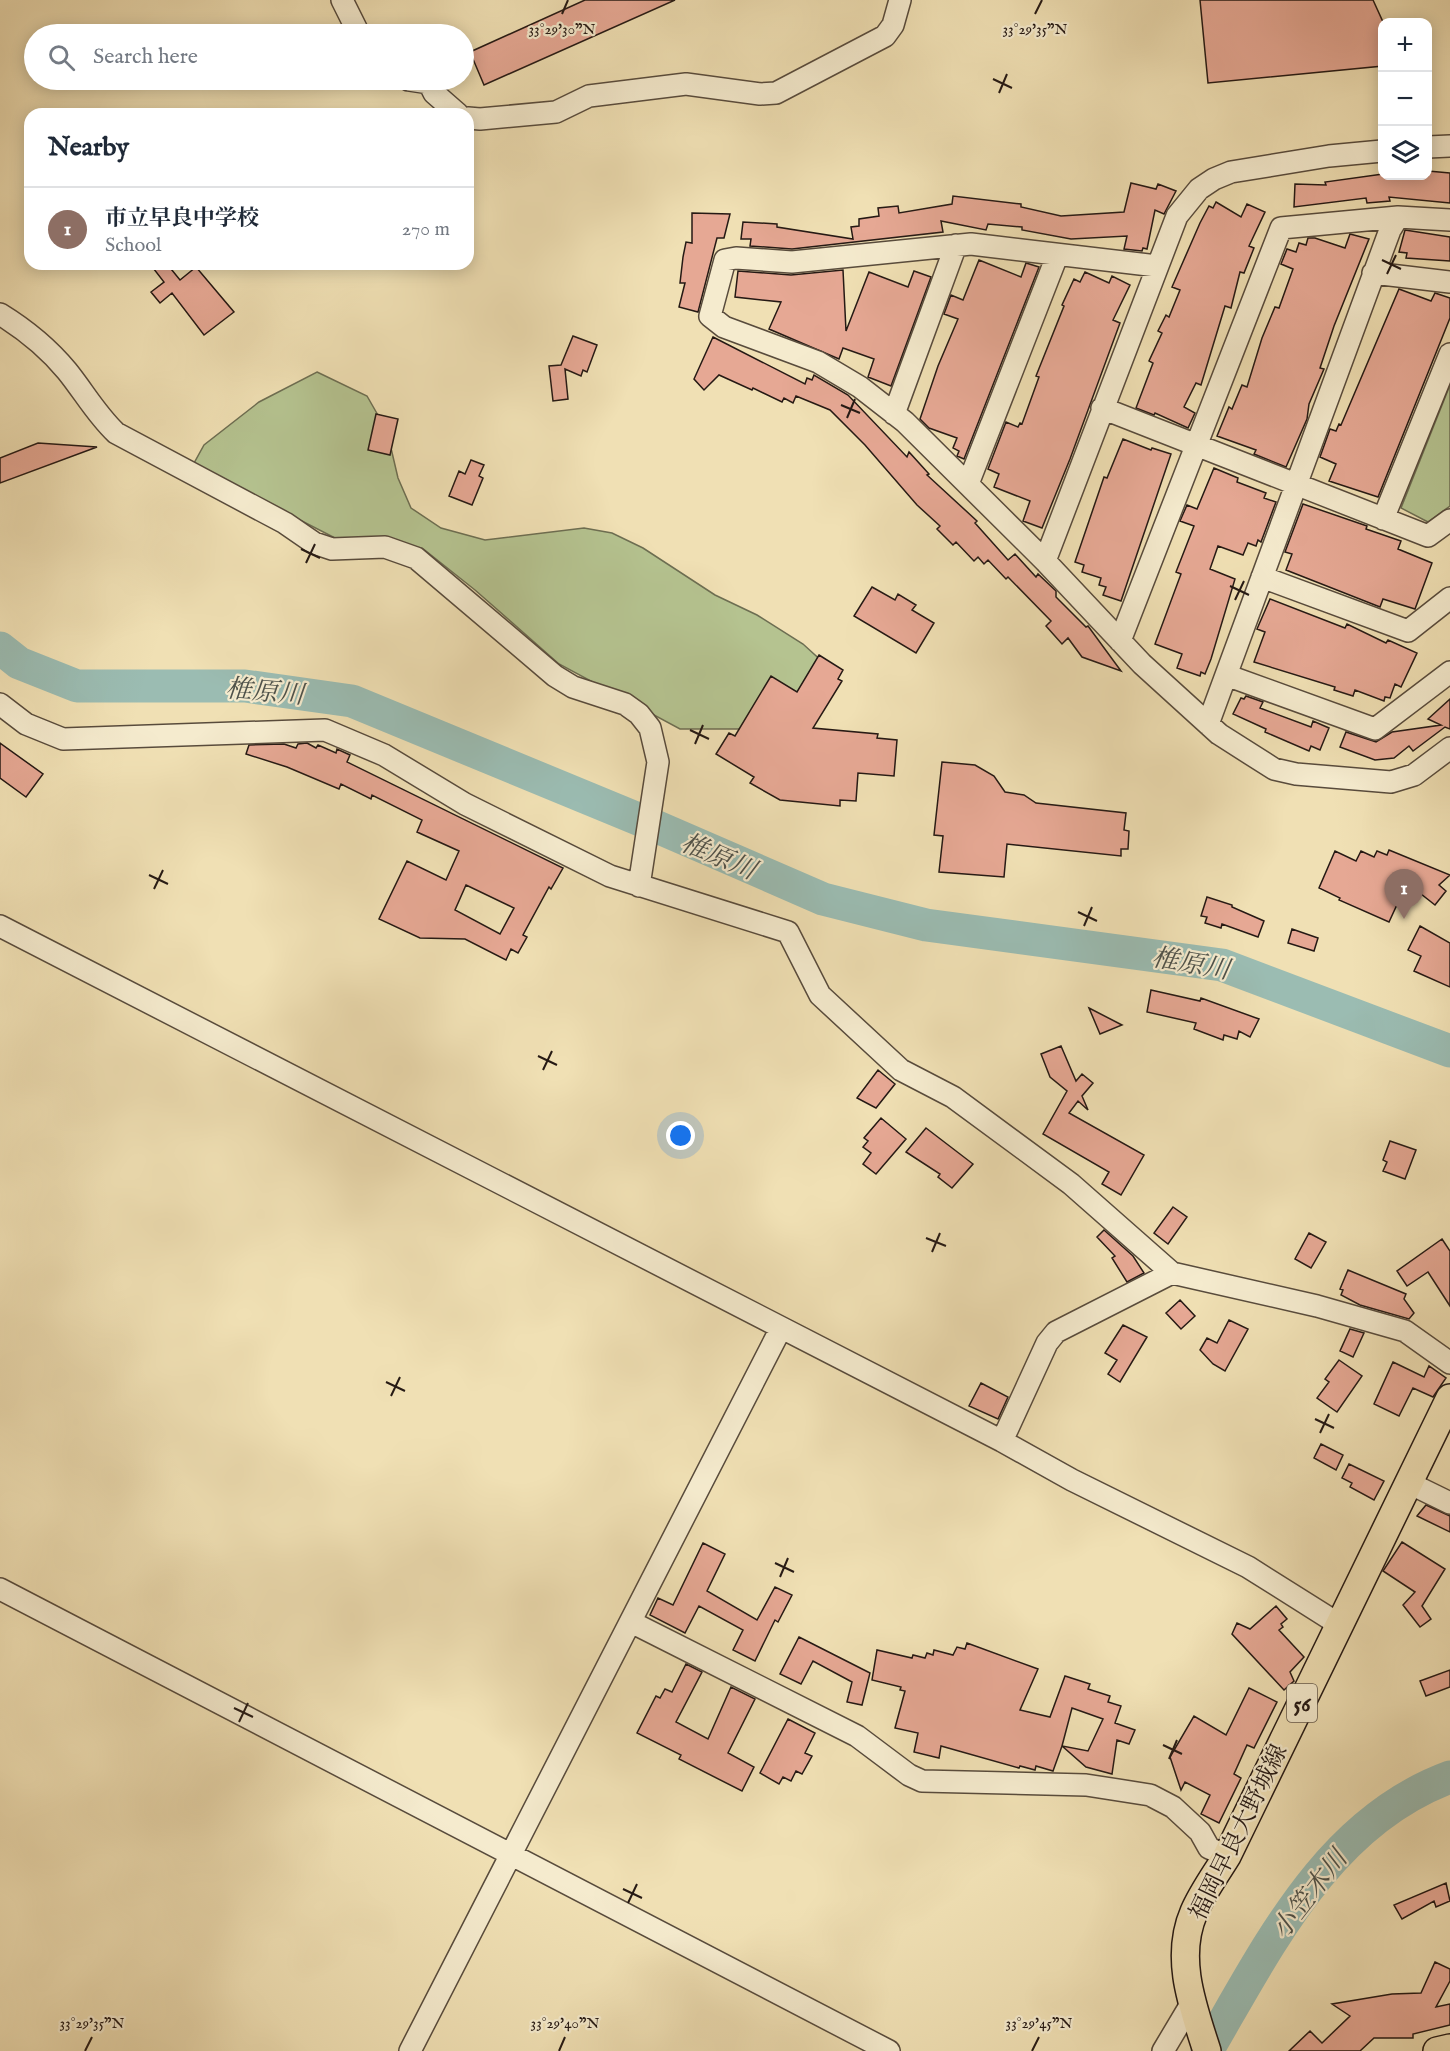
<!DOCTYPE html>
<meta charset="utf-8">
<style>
body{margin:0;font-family:"IM FELL English","Noto Serif JP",serif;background:#f2f2f3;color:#1f2937}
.controls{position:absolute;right:18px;top:18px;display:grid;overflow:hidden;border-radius:12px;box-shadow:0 3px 15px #0003}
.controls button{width:54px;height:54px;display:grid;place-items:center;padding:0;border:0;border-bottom:2px solid #e0e1e3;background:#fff;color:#1f2937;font:30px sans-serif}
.you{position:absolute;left:681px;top:1136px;width:21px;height:21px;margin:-15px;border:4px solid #fff;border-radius:50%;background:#1a73e8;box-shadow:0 0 0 9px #1a73e833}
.badge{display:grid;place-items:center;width:39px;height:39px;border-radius:50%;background:#0b8043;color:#fff;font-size:20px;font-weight:700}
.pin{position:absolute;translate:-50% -50px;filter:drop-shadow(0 2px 3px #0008)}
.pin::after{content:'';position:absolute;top:32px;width:21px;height:18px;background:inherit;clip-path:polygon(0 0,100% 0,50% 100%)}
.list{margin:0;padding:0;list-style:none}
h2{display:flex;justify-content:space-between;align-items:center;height:78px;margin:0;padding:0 24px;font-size:26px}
h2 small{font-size:20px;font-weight:400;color:#747a83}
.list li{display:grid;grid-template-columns:39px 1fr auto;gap:18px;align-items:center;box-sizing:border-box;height:84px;padding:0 24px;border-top:2px solid #e0e1e3}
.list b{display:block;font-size:22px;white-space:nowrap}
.list p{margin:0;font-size:20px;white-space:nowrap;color:#747a83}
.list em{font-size:20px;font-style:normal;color:#747a83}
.icon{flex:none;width:33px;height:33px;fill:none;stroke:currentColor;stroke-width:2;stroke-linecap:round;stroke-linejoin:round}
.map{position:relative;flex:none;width:1450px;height:2051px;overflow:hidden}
.search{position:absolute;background:#fff;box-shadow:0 3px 15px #0003;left:24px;top:24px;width:450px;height:66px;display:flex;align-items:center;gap:15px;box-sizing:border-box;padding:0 21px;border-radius:33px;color:#747a83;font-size:22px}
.panel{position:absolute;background:#fff;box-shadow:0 3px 15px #0003;left:24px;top:108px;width:450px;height:162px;border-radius:18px}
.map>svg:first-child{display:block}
.green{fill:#b5c390;stroke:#6d6e52;stroke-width:1.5}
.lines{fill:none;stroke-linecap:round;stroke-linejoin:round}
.river{stroke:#9bbcb2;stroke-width:33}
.building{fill:#e6a894;stroke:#251914;stroke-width:1.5;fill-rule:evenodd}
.minor-casing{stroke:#584b3c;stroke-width:24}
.major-casing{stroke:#251914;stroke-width:30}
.minor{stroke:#f5ebce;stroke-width:21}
.major{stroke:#f0e0b4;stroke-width:27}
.ticks{fill:none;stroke:#251914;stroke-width:2}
.labels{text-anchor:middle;stroke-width:4.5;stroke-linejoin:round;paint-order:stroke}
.shield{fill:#f5ebce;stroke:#63584c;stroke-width:1.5}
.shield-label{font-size:22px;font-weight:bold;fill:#251914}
.street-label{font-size:24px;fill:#251914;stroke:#f5ebce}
.water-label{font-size:26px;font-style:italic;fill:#4e524b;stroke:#f5ebce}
.ticks-label{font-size:15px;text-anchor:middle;fill:#251914;stroke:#f5ebce;stroke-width:4.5;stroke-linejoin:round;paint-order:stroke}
</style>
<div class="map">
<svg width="1450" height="2051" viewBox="0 0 1450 2051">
<rect width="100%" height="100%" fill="#f0e0b4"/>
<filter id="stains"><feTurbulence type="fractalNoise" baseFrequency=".00333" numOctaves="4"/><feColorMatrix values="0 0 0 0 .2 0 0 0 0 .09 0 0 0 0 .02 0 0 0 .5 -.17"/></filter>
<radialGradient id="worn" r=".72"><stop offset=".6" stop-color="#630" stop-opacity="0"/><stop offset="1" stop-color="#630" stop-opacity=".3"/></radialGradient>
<!-- green -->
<path class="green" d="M317 372 367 396 387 431 398 478 411 508 441 528 485 540 584 528 612 533 643 548 715 595 757 615 803 644 826 665 832 687 748 729H680L559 664 475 590 422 548 335 538 193 465 204 445 259 402Z
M1450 385V506L1428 522 1401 508Z"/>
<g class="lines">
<!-- river -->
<path class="river" d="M0 648 19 663 77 686H245L352 701 655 826 823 899 926 925 1222 965 1450 1051
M1207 2051C1269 1945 1328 1822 1450 1777"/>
</g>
<!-- building -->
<path class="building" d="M585 0H675L484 85 470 52Z
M1200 0H1373L1383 22V66L1208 83Z
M1428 171 1450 173V203L1389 197 1390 201 1367 203 1366 198 1294 207 1295 184 1326 185 1325 182 1383 174 1428 176Z
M1131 183 1156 189 1158 184 1176 191 1164 214 1155 210 1147 249 1143 248 1142 251 1124 249 1127 236 1071 239 1022 230V227L988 224 986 230 941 221 943 232 792 249 750 246 751 239H741L743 222 777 224V227L853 239 851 227 859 226V219L879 216 878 208 898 206 899 213 952 204 953 196 1021 204V207L1061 216 1124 212Z
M1216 202 1241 217 1247 204 1265 212 1249 246 1254 248 1244 273 1240 272 1231 308 1225 306 1201 385 1196 383 1184 407 1195 413 1188 428 1155 413 1154 415 1136 408 1153 363 1149 361 1162 333 1158 331 1166 315 1169 317 1180 290 1172 287 1200 223 1209 206 1213 208Z
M692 213 730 214 724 238H717L698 312 679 307 685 283H680L683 257 686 242 692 243Z
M1405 230 1450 237V261L1406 258 1407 253 1399 252Z
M1350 234 1369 239 1334 326 1320 368 1324 369 1309 404 1307 419 1286 467 1254 454 1256 450 1217 436 1229 407 1232 409 1242 385 1247 387 1262 338 1275 307 1279 308 1293 269 1281 264 1287 249 1296 252 1299 243 1306 245 1308 238H1315L1345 248Z
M979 260 1021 277 1026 263 1039 267 964 459 957 456 959 451 953 448 957 438 929 428 920 419 938 366 958 319 944 314 951 295 963 300Z
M150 264H167L180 280 196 267 234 312 204 335 172 293 160 303 151 292 164 282Z
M843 270 846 331 869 272 908 287 914 271 931 277 891 386 868 377 874 359 843 348 839 359 769 329 781 302 735 297 738 271 791 275Z
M1085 272 1109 283 1112 276 1130 285 1113 320 1120 323 1070 459 1042 528 1023 521 1030 501 994 487 999 474 988 469 1006 422 1018 427 1020 423 1022 424 1039 377 1036 376 1064 306 1062 305 1074 279 1080 282Z
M1399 289 1431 301 1435 293 1450 298V318L1378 497 1329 481 1336 464 1320 457 1330 429 1336 431 1339 424 1341 425Z
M573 336 597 345 587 372 583 370 581 376 565 369 568 399 553 401 549 366 561 365Z
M713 337 805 384 807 378 812 380 814 375 848 395 907 457 909 452 929 474 927 475 977 521 975 523 1008 560 1015 554 1036 577 1038 574 1056 591V597L1086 627 1088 626 1121 671 1082 657 1068 638 1062 644 1046 626 1051 621 1008 577 1006 579 988 560 984 564 978 557 974 561 956 542 953 545 937 529 940 526 917 505 865 445 830 410 796 396 793 403 784 398 782 402 753 388 752 390 719 375 704 390 694 379Z
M376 414 398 419 390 455 368 450Z
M1123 439 1151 450 1152 448 1171 454 1121 601 1103 595 1106 587 1099 585 1101 578 1082 572 1084 565 1075 562 1104 477 1107 478Z
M38 443 97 447 0 483V458Z
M471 460 484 465 479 476 483 478 472 505 449 496 459 471 465 474Z
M1214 468 1238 478 1237 482 1266 493 1264 498 1276 502 1261 542 1258 540 1256 546 1248 543 1243 555 1218 546 1210 569 1235 579 1211 659 1205 674 1201 672 1200 676 1177 668 1182 654 1155 644 1181 574 1176 572 1194 526 1180 521 1187 505 1197 509Z
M1303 504 1367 526 1366 529 1401 541 1398 549 1432 563 1415 609 1383 599 1380 607 1286 570 1292 554 1285 552Z
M872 587 895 600 898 594 916 605 912 610 934 623 916 653 854 616Z
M1270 599 1345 628 1347 624 1386 643 1388 640 1417 653 1401 687 1395 684 1390 698 1385 697 1384 701 1355 690 1353 696 1334 690 1335 687 1254 662 1265 632 1257 629Z
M819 655 843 670 838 679 842 681 813 728 878 734 877 738 897 740 894 776 858 773 856 801 840 800V806L780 800 750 783 754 777 716 754 729 733 735 736 771 676 797 692Z
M1246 696 1263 702 1260 708 1311 727 1313 721 1329 728 1320 750 1311 746 1309 751 1265 732 1266 729 1233 714 1241 698 1244 699Z
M1450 699V729L1445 727 1413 751 1409 746 1394 758 1375 760 1340 747 1346 732 1376 742 1392 732 1441 725 1428 719Z
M0 743 43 774 26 797 0 778Z
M307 743 316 748 318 745 336 753 337 749 350 755 347 762 563 868 551 889 549 887 523 935 527 937 518 953 511 949 506 960 465 939 420 938 379 919 407 861 446 880 459 851 417 832 422 820 372 795 371 799 341 784 339 789 287 767 246 754 249 745 284 744 296 748 298 744ZM466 885 514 908 500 934 455 910Z
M942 762 975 765 994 776 1005 792 1024 795 1036 803 1126 813 1124 830 1129 831 1128 849H1121V856L1007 844 1004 877 939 872 943 836 934 835Z
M1389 850 1450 875 1439 885 1446 891 1435 905 1407 883 1389 922 1339 900 1340 898 1319 888 1335 851 1356 861 1361 851 1374 857 1377 851 1387 855Z
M1207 897 1232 905V907L1264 921 1258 937 1222 924 1221 928 1205 923 1207 917 1201 916Z
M1420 926 1450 943V987L1414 971 1421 956 1408 950Z
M1292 929 1318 938 1314 951 1288 943Z
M1151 990 1200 1001 1201 998 1259 1019 1250 1037 1239 1031 1237 1039 1224 1035 1223 1040 1194 1029 1196 1023 1147 1012Z
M1089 1008 1122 1025 1100 1034Z
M1061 1046 1076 1081 1082 1074 1093 1083 1082 1096 1088 1110 1078 1101 1069 1113 1144 1155 1121 1195 1102 1184 1109 1172 1043 1134 1067 1091 1050 1077 1041 1054Z
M878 1070 895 1084 876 1108 857 1098Z
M881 1118 906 1139 876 1174 863 1164 871 1153 863 1147 868 1141 864 1138Z
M926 1128 973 1164 952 1188 938 1177 940 1174 906 1152Z
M1390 1141 1416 1150 1405 1179 1383 1171 1387 1162 1383 1160Z
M1173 1207 1187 1217 1168 1244 1154 1233Z
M1104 1230 1133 1256 1144 1273 1127 1282 1112 1258 1115 1256 1097 1237Z
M1309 1233 1326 1242 1311 1268 1295 1259Z
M1442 1239 1450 1251V1306L1428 1272 1407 1286 1397 1271Z
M1348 1270 1406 1294 1404 1299 1414 1313 1409 1319 1360 1305 1341 1295 1343 1290 1340 1289Z
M1180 1300 1195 1316 1181 1329 1166 1313Z
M1229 1320 1248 1329 1225 1371 1213 1364 1200 1350 1207 1338 1217 1343Z
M1123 1325 1147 1337 1120 1382 1108 1374 1117 1360 1105 1353Z
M1350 1329 1364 1333 1353 1357 1340 1351Z
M1339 1360 1362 1376 1337 1412 1317 1398 1329 1382 1325 1379Z
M1393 1362 1424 1377 1429 1366 1446 1378 1433 1397 1413 1388 1399 1416 1374 1404Z
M981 1383 1008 1397 998 1419 969 1406Z
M1321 1444 1343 1455 1336 1470 1314 1458Z
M1349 1464 1384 1481 1374 1500 1350 1487 1352 1483 1342 1478Z
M1426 1505 1450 1516V1532L1417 1516Z
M1402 1542 1445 1569 1422 1606 1431 1619 1420 1627 1403 1605 1415 1592 1383 1571Z
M703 1543 725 1554 707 1591 757 1620 775 1587 792 1595 778 1622 775 1620 755 1661 733 1650 743 1630 699 1606 685 1633 650 1615 658 1598 673 1605Z
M1276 1606 1287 1619 1281 1624 1283 1627 1279 1630 1304 1657 1290 1672 1294 1681 1284 1690 1232 1634 1237 1623 1250 1629Z
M799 1637 870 1673 862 1705 847 1702 852 1682 813 1661 801 1684 780 1674Z
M967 1643 1038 1669 1020 1710 1050 1717 1065 1676 1090 1684 1088 1689 1110 1696 1108 1702 1121 1706 1115 1723 1135 1730 1129 1744 1117 1740 1112 1774 1086 1767 1062 1746 1053 1771 1036 1766 1035 1770 1020 1766 1019 1768 941 1746 939 1758 914 1752 918 1733 895 1728 905 1691 900 1690 901 1687 872 1680 877 1650 912 1658 913 1655 925 1658 927 1653 933 1655 934 1650 953 1655 957 1647 965 1649ZM1072 1708 1103 1719 1088 1751 1062 1746Z
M686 1664 702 1672 676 1722 708 1739 731 1687 755 1699 728 1753 754 1767 742 1791 679 1759 681 1755 637 1733 656 1696 660 1698 665 1689 672 1692Z
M1450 1670V1687L1426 1696 1420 1681Z
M1249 1688 1277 1702 1254 1748 1247 1745 1234 1774 1241 1778 1219 1823 1201 1814 1210 1795 1185 1782 1181 1790 1170 1757 1194 1716 1226 1735Z
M788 1719 815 1733 805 1753 812 1756 802 1774 796 1771 791 1781 783 1777 779 1784 760 1773Z
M1446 1883 1450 1901 1436 1907 1434 1901 1402 1919 1394 1905Z
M1435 1962 1450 1969V1981L1436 2007 1450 2004V2025L1413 2034V2038H1374L1360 2051H1289L1310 2031 1322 2043 1350 2016 1332 2004 1392 1994 1421 1993Z"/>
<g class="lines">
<defs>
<path id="minor" d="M342 0 359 34
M409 80 429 83 434 93 458 114
M468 118 480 119 556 112 589 96 686 84 760 94 776 93 885 36 893 25 900 0
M1428 147 1450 146
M1157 266 971 244 792 262 736 258 725 260 710 316 724 327 818 362 860 387 905 422 1045 561 1142 664 1219 734 1274 769 1296 774 1391 782 1414 775 1450 748
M1373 273 1450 282
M0 314C26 330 48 348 67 371 84 392 96 414 116 433L285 523 314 543 332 549 385 547 416 558 555 676 573 687 625 704 639 714 650 728 658 762 639 886
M1102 408 1428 536 1450 520
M894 414 956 245
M968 484 1057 256
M1383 519 1450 354
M1045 561 1177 216 1199 189 1214 179 1231 172 1329 156 1382 151
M1262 577 1408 631 1450 598
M1120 641 1281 228 1398 217
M1226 675 1375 729 1450 672
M0 704 26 724 63 739 325 730 384 755 465 804 610 876 788 932 820 995 901 1070 953 1097 1071 1184 1172 1273 1317 1306 1405 1331 1450 1363
M1208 724 1390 230 1398 217 1450 220
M0 926 1002 1441 1072 1480 1248 1567 1340 1625
M1002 1441 1047 1343 1056 1332 1172 1273
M1409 1483 1450 1503
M0 1589 889 2051
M631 1622 857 1736 909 1775 922 1781 1086 1785 1150 1795 1173 1807 1200 1832 1209 1848 1227 1856
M410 2051 780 1330
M1163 2051 1191 2004"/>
<path id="major" d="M1207 2051C1193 2007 1174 1958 1194 1912 1202 1893 1216 1874 1227 1856L1450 1398
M1437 2051 1450 2048"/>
</defs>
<!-- minor casing -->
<use href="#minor" class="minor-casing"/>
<!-- major casing -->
<use href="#major" class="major-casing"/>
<!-- minor -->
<use href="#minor" class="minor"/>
<!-- major -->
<use href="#major" class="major"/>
</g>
<!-- ticks -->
<path class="ticks" d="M562 14 568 0M1035 14 1042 0M993 79 1012 88M999 93 1007 74M1382 260 1401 269M1387 274 1396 255M841 405 860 413M847 418 855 399M301 549 320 558M306 563 315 544M1230 586 1249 595M1235 600 1244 581M690 730 709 739M695 744 703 725M149 875 168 884M154 889 163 870M1078 912 1097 921M1084 926 1092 907M538 1056 557 1065M543 1070 552 1051M926 1238 946 1246M932 1252 940 1233M386 1382 405 1391M391 1396 400 1377M1315 1419 1334 1428M1320 1433 1329 1414M775 1563 794 1572M780 1577 788 1558M234 1708 253 1717M239 1722 248 1703M1163 1745 1182 1754M1169 1759 1177 1740M623 1889 642 1898M628 1903 637 1884M85 2051 92 2037M559 2051 565 2037M1032 2051 1039 2037"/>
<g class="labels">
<!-- shield labels -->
<rect class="shield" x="1287" y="1684" width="30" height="38" rx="4.5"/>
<g class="shield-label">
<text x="1302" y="1711">56</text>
</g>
<!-- street labels -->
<g class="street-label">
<text transform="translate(1238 1832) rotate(-64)" y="8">福岡早良大野城線</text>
</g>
<!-- water labels -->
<g class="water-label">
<text transform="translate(265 691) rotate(5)" y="9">椎原川</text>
<text transform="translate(719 856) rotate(23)" y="9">椎原川</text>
<text transform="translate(1191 963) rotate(10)" y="9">椎原川</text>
<text transform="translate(1309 1894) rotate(-52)" y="9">小笠木川</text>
</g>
</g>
<g class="ticks-label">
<text x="562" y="34">33°29'30"N</text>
<text x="1035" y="34">33°29'35"N</text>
<text x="92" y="2028">33°29'35"N</text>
<text x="565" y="2028">33°29'40"N</text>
<text x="1039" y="2028">33°29'45"N</text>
</g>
<rect width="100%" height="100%" filter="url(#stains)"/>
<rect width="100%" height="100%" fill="url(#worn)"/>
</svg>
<div class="controls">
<button>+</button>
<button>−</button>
<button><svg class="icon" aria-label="layers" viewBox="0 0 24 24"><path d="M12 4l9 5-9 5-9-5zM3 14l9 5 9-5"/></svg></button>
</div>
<div class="you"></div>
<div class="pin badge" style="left:1404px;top:919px;background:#8d6e63">1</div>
<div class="search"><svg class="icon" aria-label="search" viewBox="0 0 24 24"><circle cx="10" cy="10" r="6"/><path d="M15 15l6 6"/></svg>Search here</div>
<section class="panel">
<h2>Nearby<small></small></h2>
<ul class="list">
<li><span class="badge" style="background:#8d6e63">1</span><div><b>市立早良中学校</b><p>School</p></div><em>270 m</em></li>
</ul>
</section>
</div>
